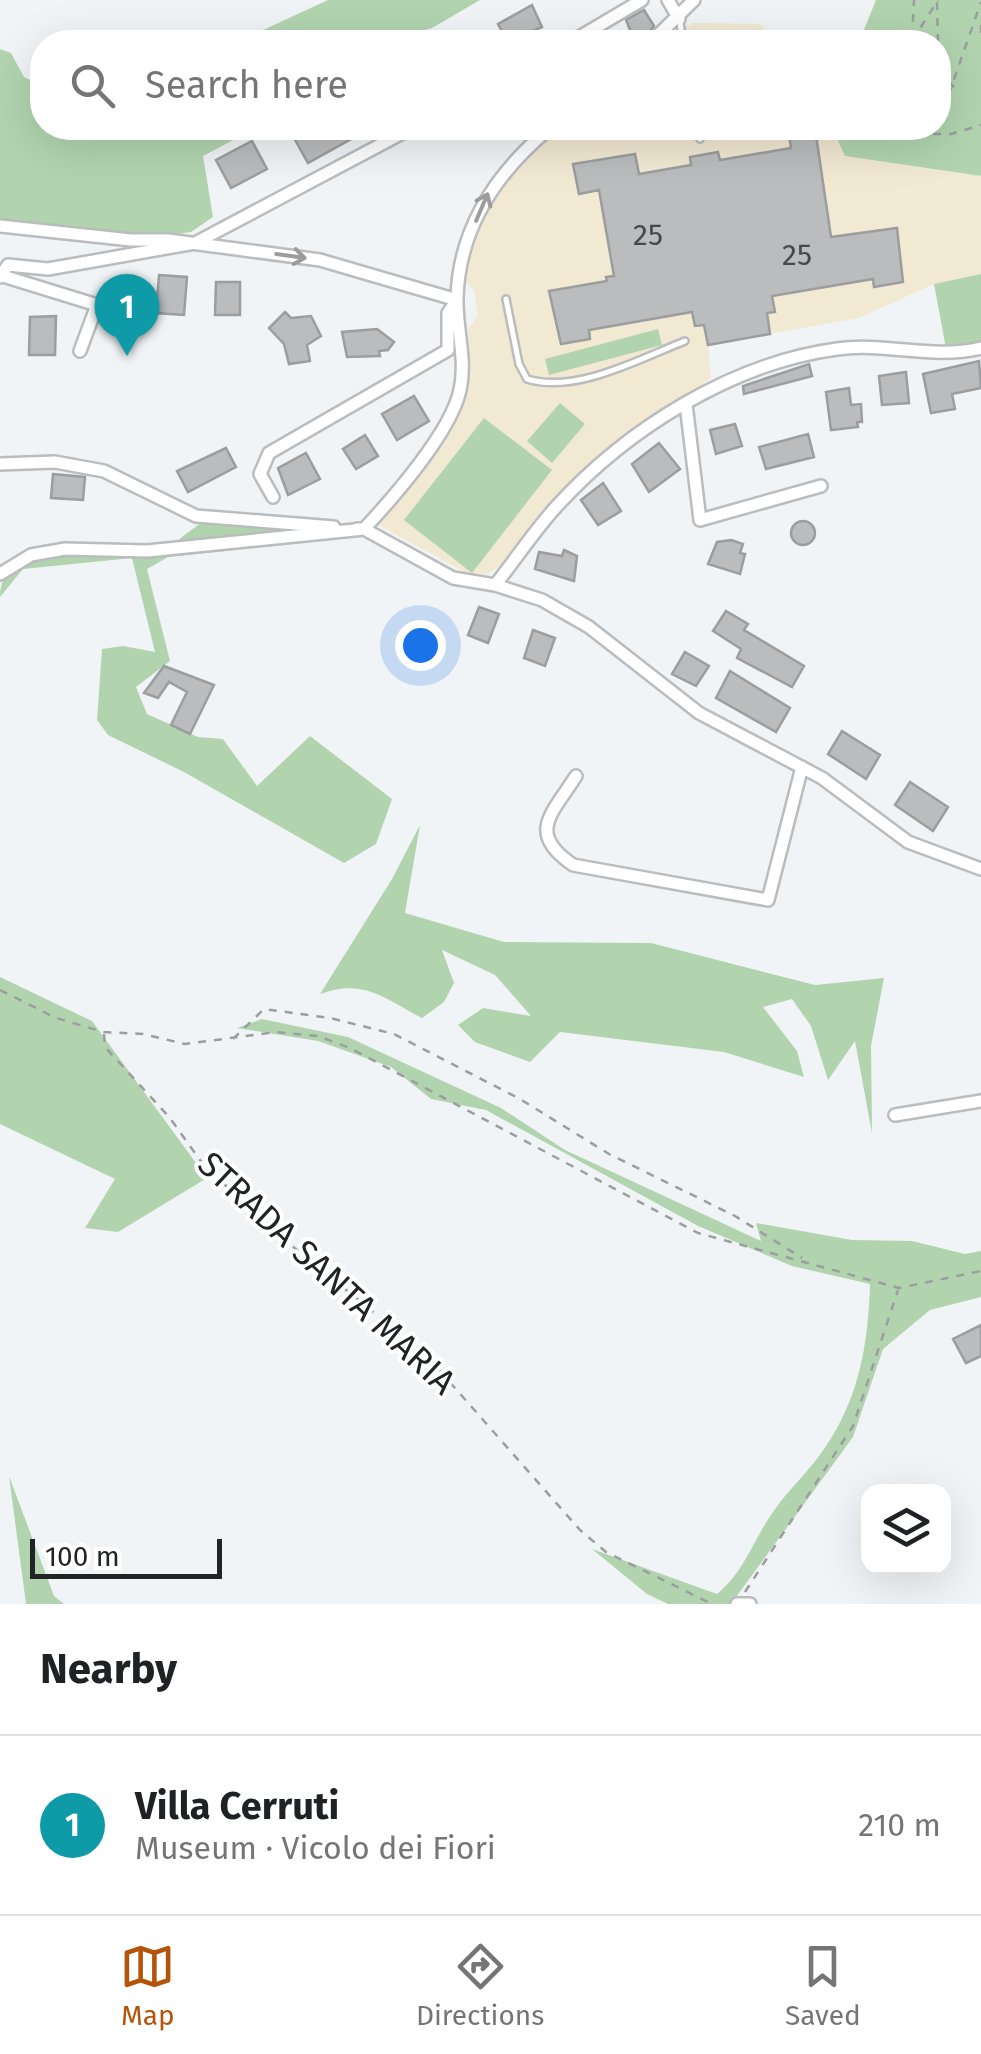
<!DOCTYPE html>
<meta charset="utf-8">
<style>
body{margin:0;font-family:"Fira Sans",sans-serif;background:#f6f6f6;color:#202124}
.controls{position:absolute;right:30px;bottom:30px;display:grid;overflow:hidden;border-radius:20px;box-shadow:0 10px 40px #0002}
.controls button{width:90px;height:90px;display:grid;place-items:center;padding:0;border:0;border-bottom:2px solid #e0e0e0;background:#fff;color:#202124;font:50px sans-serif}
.scale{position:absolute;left:30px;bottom:25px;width:192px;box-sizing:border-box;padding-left:10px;border:5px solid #222324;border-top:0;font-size:28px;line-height:35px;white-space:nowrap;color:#222324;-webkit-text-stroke:8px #fff;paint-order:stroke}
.you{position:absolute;left:420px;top:645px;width:35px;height:35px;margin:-25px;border:8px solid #fff;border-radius:50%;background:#1a73e8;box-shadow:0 0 0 15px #1a73e833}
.badge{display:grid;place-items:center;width:65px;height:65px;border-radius:50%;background:#b45309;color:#fff;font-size:32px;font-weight:700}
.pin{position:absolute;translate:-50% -82px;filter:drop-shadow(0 2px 5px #0008)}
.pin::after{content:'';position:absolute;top:52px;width:35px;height:30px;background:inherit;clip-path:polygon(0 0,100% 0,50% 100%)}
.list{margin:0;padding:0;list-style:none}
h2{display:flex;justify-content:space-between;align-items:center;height:130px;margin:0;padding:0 40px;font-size:42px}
h2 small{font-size:32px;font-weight:400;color:#757577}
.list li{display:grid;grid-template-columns:65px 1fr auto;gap:30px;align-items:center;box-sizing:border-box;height:180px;padding:0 40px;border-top:2px solid #e0e0e0}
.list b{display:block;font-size:38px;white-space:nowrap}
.list p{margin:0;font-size:32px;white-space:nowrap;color:#757577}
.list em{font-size:32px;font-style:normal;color:#757577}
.icon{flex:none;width:55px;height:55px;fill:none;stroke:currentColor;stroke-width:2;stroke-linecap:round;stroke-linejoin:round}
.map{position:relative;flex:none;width:981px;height:1604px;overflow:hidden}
.search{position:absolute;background:#fff;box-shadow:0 10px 40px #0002;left:30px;right:30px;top:30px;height:110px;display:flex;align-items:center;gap:25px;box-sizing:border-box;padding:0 35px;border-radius:40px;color:#757577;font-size:38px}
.sheet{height:310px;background:#fff}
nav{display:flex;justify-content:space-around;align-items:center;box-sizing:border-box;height:140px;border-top:2px solid #e0e0e0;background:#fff;font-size:28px;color:#757577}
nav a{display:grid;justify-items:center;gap:5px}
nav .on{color:#b45309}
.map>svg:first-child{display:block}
.education{fill:#f2e9d3}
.green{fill:#b1d4af}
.building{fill:#babcbe;stroke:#9b9d9f;stroke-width:2.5}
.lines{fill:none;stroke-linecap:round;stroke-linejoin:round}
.service-casing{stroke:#babcbe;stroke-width:10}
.minor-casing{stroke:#babcbe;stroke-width:16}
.path{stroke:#9b9e9f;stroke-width:2.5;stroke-dasharray:8 8;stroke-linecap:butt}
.service{stroke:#fff;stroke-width:5}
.minor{stroke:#fff;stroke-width:11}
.oneway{stroke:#9c9c9c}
.labels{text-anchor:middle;stroke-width:8;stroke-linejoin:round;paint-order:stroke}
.number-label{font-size:30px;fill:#48494a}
.street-label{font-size:35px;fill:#222324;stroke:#fff}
</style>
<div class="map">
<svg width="981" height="1604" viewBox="0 0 981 1604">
<rect width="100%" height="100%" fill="#f1f4f6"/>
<!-- education -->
<path class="education" d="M693 23 760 24 775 42H661Z
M558 128H832L846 156 981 176V274L934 284 859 318 708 345 711 378 572 481 542 510 500 566 487 574 466 573 375 523 465 402 471 371 468 328 478 316 474 290 463 280 488 201Z"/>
<!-- green -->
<path class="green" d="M328 0H480L432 28 385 42H237Z
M876 0H981V176L845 156 832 128H938V42H859Z
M0 49 11 53 24 77 42 86V128H256L203 156 213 217 191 232 170 235 0 223Z
M981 274V347L947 354 934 284Z
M658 329 662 345 549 375 545 359Z
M560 403 585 424 552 463 527 441Z
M484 418 552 470 472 573 404 520Z
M201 523 291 530 331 540 168 557 147 569 170 661 136 687 147 714 198 737 223 739 257 786 310 736 392 799 376 844 344 863 184 772 108 735 97 720 102 649 123 646 155 652 132 558 23 569 0 597C0 532 119 568 156 553 172 547 187 532 201 523Z
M420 825 405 913 504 942 651 943 815 985 884 978 871 1046 872 1133 855 1041 828 1080 811 1026 792 999 763 1007 797 1051 804 1077 724 1052 560 1032 530 1062 475 1042 458 1025 483 1008 531 1016 495 975 442 950 454 983 444 1002 422 1018C384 998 363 978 320 994L392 879Z
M0 977 92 1021 207 1178 118 1232 85 1228 115 1179 0 1124Z
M262 1019 348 1037 501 1108 565 1150 761 1241 756 1223 852 1240 912 1241 965 1254 981 1251V1297L930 1310 883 1349 853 1437 731 1604H668L647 1594 592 1549 717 1594C745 1571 753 1540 773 1512 788 1490 807 1473 822 1452 859 1400 868 1346 870 1284L792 1266 698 1226 486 1110 431 1099 391 1067 318 1041 237 1028Z
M9 1476 54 1596 64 1604H26Z"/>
<!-- building -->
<path class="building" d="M532 5 542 27 508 42 498 24Z
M644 10 654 26 642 42H635L626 20Z
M310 128H371L308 163 293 136Z
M788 128H815L831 237 897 228 903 282 874 287 873 279 772 296 775 312 767 313 770 334 708 345 704 325 695 326 692 312 589 330 590 339 561 344 549 291 607 281 606 277 614 276 599 190 579 194 573 164 635 154 639 174 691 165 690 157 718 152 720 160 791 148Z
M252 141 267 169 231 188 216 160Z
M159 275 187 277 184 315 156 313Z
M216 282H240V315H215Z
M285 312 291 318 311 316 321 336 307 345 310 361 289 364 284 344 269 328Z
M56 316 55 355H29L30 317Z
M377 329 394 342 388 350 379 351 380 356 347 357 342 332Z
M979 361 981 388 952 394 955 409 931 413 923 374Z
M809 364 812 376 744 394 743 386Z
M906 372 909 403 882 405 879 376Z
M849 388 851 405 861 404 862 422H857L858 427 831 430 826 392Z
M414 396 429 421 397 440 382 414Z
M735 424 742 446 716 454 710 430Z
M808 434 814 457 766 469 759 447Z
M365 435 378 456 356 469 343 449Z
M659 443 680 469 649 492 632 464Z
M226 448 236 467 188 492 177 471Z
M306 453 320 479 288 495 278 468Z
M53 474 85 477 83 500 51 498Z
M603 483 621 511 598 525 581 500Z
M791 533a12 12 0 1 1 24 0a12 12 0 1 1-24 0Z
M731 540 743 544 740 553 745 554 740 574 708 564 717 542Z
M564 550 577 556 574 581 535 569 539 552 562 556Z
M479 607 499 614 488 643 468 635Z
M726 611 748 624 744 630 804 666 792 687 737 658 741 649 713 631Z
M533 630 555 638 545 666 524 658Z
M685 652 709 666 696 686 672 674Z
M164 666 214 685 190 734 171 725 187 692 169 682 158 698 144 693Z
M730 671 790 708 776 732 716 698Z
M842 731 880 755 866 779 828 754Z
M910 782 948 807 933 831 895 805Z
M981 1325V1356L966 1363 953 1339Z"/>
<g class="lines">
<defs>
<path id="service" d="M680 22 683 42
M699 128 700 139
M506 299 519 364 527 379C576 394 639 359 685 341"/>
<path id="minor" d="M668 0 679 19
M571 42 642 0
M651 42 694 0
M0 226 131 240H168L320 260 457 300
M3 276 97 305 80 351
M0 277 8 265 48 269 195 243 412 128
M686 404 700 520 821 486
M0 464 55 462 104 471 196 516 334 527
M273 497 260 474 269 453 448 350V313L457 300
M357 529H364C393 498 451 432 460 390 467 359 456 329 457 298 459 227 498 171 550 128
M0 574 31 555 65 549 147 551 364 529 453 578 495 585 542 600 589 627 699 713 822 778 908 842 981 869
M495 585C516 559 534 531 556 507 627 429 732 363 837 349 886 342 932 360 981 348
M576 776C552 814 526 833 573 865L768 900 802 767
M895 1115 981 1101
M737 1604H750"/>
</defs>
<!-- service casing -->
<use href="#service" class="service-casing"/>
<!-- minor casing -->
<use href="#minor" class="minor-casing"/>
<!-- path -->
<path class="path" d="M937 2 938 42
M981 25V40
M912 38 914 0
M912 41 938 0
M938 55 942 75 954 87
M938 125 981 2
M893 128 918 140 936 128
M933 134H951L981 125
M0 990 56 1018 104 1032 143 1034 185 1044 276 1032 318 1036 350 1048 698 1233 899 1288 981 1271
M104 1034 105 1047 170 1118 202 1163 270 1228 425 1354 580 1530 606 1552 712 1604
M233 1039 264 1009 330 1018 394 1034 520 1099 609 1154 735 1216 802 1258
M745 1592 853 1426 898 1290"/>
<!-- service -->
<use href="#service" class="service"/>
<!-- minor -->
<use href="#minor" class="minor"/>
</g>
<!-- one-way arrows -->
<defs><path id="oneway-shaft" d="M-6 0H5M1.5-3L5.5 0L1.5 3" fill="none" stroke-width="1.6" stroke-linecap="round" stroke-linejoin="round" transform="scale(2.5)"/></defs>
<g class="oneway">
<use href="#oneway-shaft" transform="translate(482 207) rotate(-67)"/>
<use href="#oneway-shaft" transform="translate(291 256) rotate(8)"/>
</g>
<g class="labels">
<!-- number labels -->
<g class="number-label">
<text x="648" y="245">25</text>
<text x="797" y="265">25</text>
</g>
<!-- street labels -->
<g class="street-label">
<text transform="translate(327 1273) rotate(43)" y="12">STRADA SANTA MARIA</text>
</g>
</g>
</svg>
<div class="controls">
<button><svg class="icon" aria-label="layers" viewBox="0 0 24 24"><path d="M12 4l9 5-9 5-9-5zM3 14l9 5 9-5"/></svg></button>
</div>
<div class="scale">100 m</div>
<div class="you"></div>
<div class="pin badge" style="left:127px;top:356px;background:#0f9aa8">1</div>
<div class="search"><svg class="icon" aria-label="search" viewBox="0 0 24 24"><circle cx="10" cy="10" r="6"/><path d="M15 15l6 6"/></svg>Search here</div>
</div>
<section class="sheet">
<h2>Nearby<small></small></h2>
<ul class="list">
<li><span class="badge" style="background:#0f9aa8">1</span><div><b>Villa Cerruti</b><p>Museum · Vicolo dei Fiori</p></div><em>210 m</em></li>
</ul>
</section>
<nav>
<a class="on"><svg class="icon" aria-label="map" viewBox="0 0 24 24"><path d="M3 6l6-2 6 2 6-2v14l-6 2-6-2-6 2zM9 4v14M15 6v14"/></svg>Map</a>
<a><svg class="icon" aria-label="directions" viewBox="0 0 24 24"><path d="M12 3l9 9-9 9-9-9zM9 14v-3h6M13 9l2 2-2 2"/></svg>Directions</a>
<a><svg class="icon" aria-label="saved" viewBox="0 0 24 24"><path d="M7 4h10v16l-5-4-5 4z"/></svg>Saved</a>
</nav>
